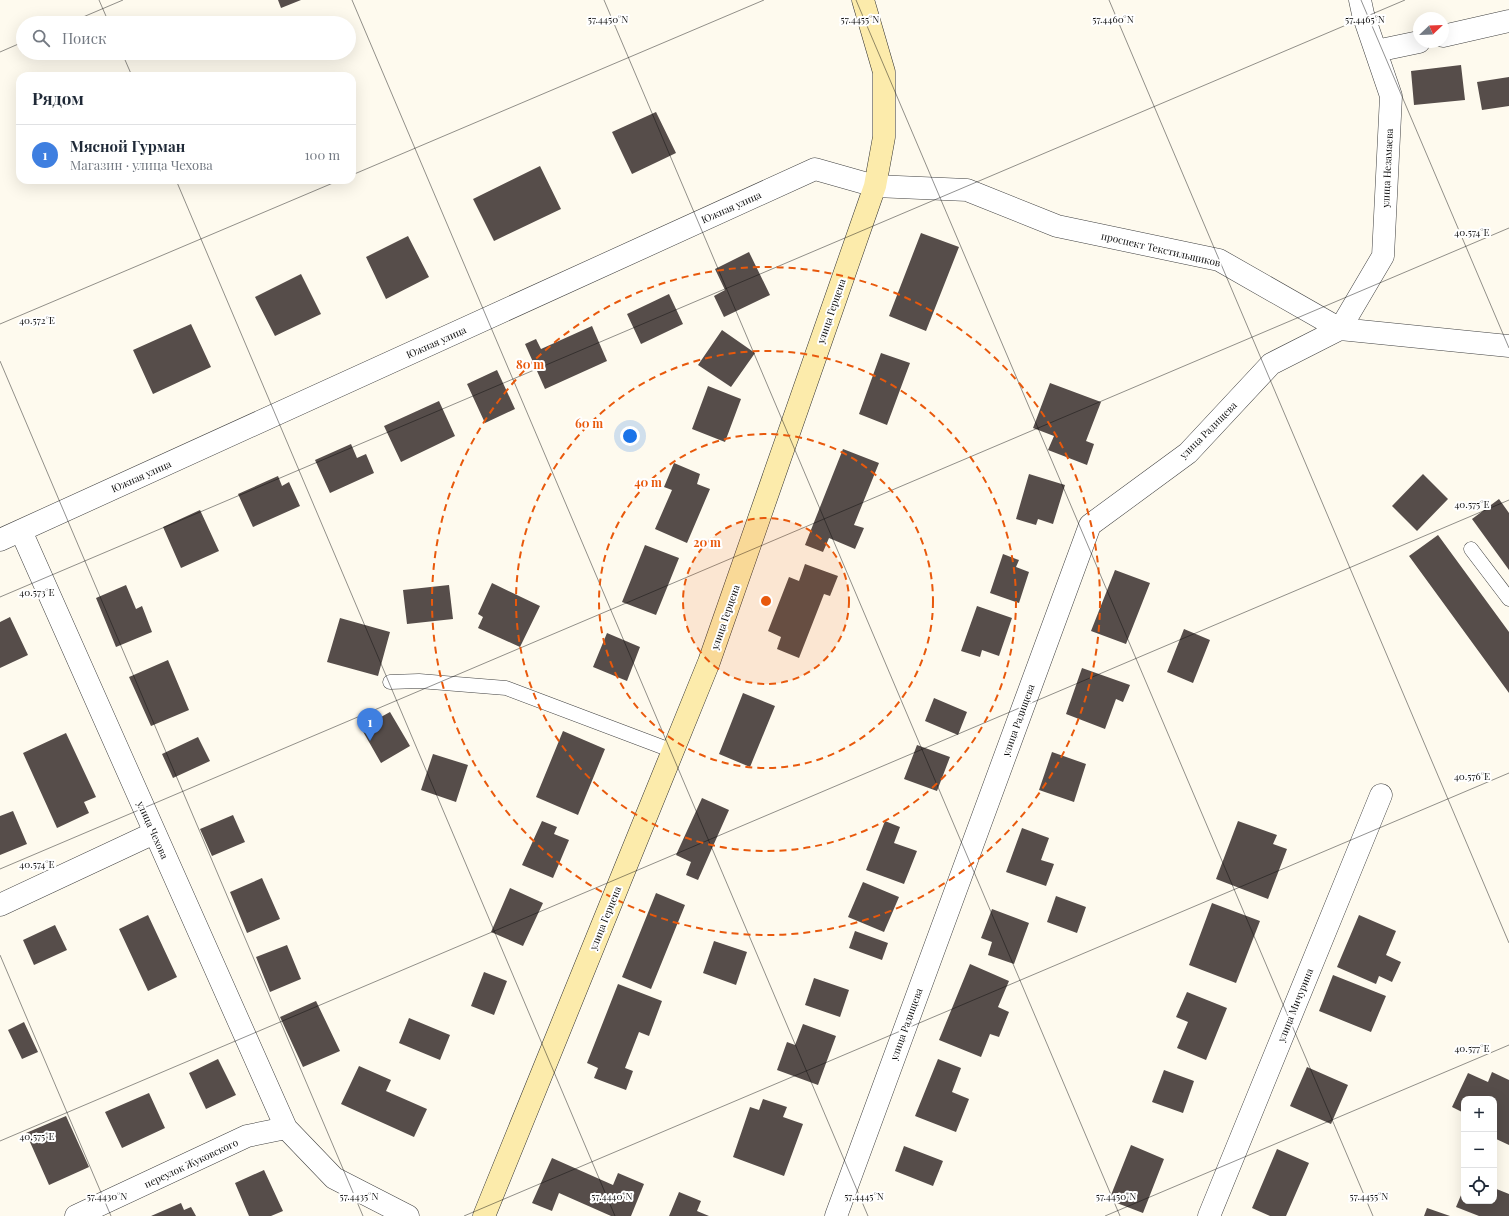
<!DOCTYPE html>
<html lang="ru">
<meta charset="utf-8">
<style>
body{margin:0;font-family:"Playfair Display",serif;background:#f2f2f3;color:#1f2937}
.controls{position:absolute;right:12px;bottom:12px;display:grid;overflow:hidden;border-radius:8px;box-shadow:0 4px 16px #0002}
.controls button{width:36px;height:36px;display:grid;place-items:center;padding:0;border:0;border-bottom:1px solid #e0e1e3;background:#fff;color:#1f2937;font:20px sans-serif}
.compass{position:absolute;left:1413px;top:12px;width:36px;height:36px;border-radius:50%;background:#fff;box-shadow:0 4px 16px #0002;rotate:67deg}
.you{position:absolute;left:630px;top:436px;width:14px;height:14px;margin:-10px;border:3px solid #fff;border-radius:50%;background:#1a73e8;box-shadow:0 0 0 6px #1a73e833}
.badge{display:grid;place-items:center;width:26px;height:26px;border-radius:50%;background:#d93025;color:#fff;font-size:13px;font-weight:700}
.pin{position:absolute;translate:-50% -33px;filter:drop-shadow(0 1px 2px #0008)}
.pin::after{content:'';position:absolute;top:21px;width:14px;height:12px;background:inherit;clip-path:polygon(0 0,100% 0,50% 100%)}
.list{margin:0;padding:0;list-style:none}
h2{display:flex;justify-content:space-between;align-items:center;height:52px;margin:0;padding:0 16px;font-size:17px}
h2 small{font-size:13px;font-weight:400;color:#747a83}
.list li{display:grid;grid-template-columns:26px 1fr auto;gap:12px;align-items:center;box-sizing:border-box;height:60px;padding:0 16px;border-top:1px solid #e0e1e3}
.list b{display:block;font-size:15px;white-space:nowrap}
.list p{margin:0;font-size:13px;white-space:nowrap;color:#747a83}
.list em{font-size:13px;font-style:normal;color:#747a83}
.icon{flex:none;width:22px;height:22px;fill:none;stroke:currentColor;stroke-width:2;stroke-linecap:round;stroke-linejoin:round}
.map{position:relative;flex:none;width:1509px;height:1216px;overflow:hidden}
.search{position:absolute;background:#fff;box-shadow:0 4px 16px #0002;left:16px;top:16px;width:340px;height:44px;display:flex;align-items:center;gap:10px;box-sizing:border-box;padding:0 14px;border-radius:22px;color:#747a83;font-size:15px}
.panel{position:absolute;background:#fff;box-shadow:0 4px 16px #0002;left:16px;top:72px;width:340px;height:112px;border-radius:12px}
.map>svg:first-child{display:block}
.building{fill:#564d4a}
.lines{fill:none;stroke-linecap:round;stroke-linejoin:round}
.lane-casing{stroke:#404040;stroke-width:15}
.street-casing{stroke:#404040;stroke-width:23}
.secondary-casing{stroke:#2f2f2f;stroke-width:23}
.lane{stroke:#fff;stroke-width:14}
.street{stroke:#fff;stroke-width:22}
.secondary{stroke:#fcebab;stroke-width:22}
.ticks{fill:none;stroke:#0d0d0d;stroke-width:1;stroke-opacity:0.45}
.ring{fill:none;stroke:#e8590c;stroke-width:2;stroke-dasharray:7 5}
.labels{text-anchor:middle;stroke-width:4;stroke-linejoin:round;paint-order:stroke}
.street-label{font-size:10px;fill:#0d0d0d;stroke:#fff}
.ticks-label{font-size:10px;text-anchor:middle;fill:#0d0d0d;stroke:#fff;stroke-width:4;stroke-linejoin:round;paint-order:stroke}
.centre{fill:#e8590c;stroke:#fff;stroke-width:2}
.ring-label{font-size:12px;text-anchor:middle;font-weight:bold;fill:#e8590c;stroke:#fff;stroke-width:4;stroke-linejoin:round;paint-order:stroke}
</style>
<div class="map">
<svg width="1509" height="1216" viewBox="0 0 1509 1216">
<rect width="100%" height="100%" fill="#fefaee"/>
<!-- building -->
<path class="building" d="M278 0H301L281 8Z
M1461 65 1465 100 1414 105 1411 71Z
M1509 77V106L1482 110 1477 82Z
M656 112 676 153 632 174 612 132Z
M540 166 561 209 494 241 473 199Z
M921 233 959 247 926 331 889 316Z
M408 236 429 277 386 299 366 257Z
M749 252 770 295 724 317 714 296 725 290 715 269Z
M301 274 321 314 275 336 255 297Z
M669 294 683 324 641 344 627 314Z
M191 324 211 367 153 394 133 350Z
M592 326 607 361 545 389 525 344 536 339 541 349Z
M722 330 755 353 731 387 698 365Z
M881 353 910 363 887 425 859 414Z
M497 370 515 409 485 423 467 384Z
M1050 383 1101 402 1086 441 1094 444 1087 465 1048 450 1054 436 1033 428Z
M708 386 741 399 725 442 692 429Z
M439 401 455 436 401 462 384 426Z
M351 444 357 458 366 454 374 473 330 493 315 460Z
M843 449 879 463 854 525 864 528 855 549 829 538 823 552 805 545Z
M674 463 700 474 697 484 710 489 687 543 655 529 672 490 664 487Z
M1029 474 1065 485 1053 524 1038 519 1036 525 1016 519Z
M1423 474 1448 499 1417 531 1392 506Z
M278 476 282 486 289 482 300 506 253 527 238 494Z
M1499 499 1509 513V570L1472 519Z
M200 510 219 551 181 568 163 527Z
M1438 535 1509 632V693L1409 556Z
M645 545 679 558 656 615 622 602Z
M1003 554 1019 560 1016 567 1029 572 1019 603 990 593Z
M805 564 838 576 830 596 824 594 799 658 777 649 781 637 768 631 789 577 799 581Z
M1115 570 1150 583 1126 644 1091 631Z
M492 583 540 606 520 647 478 628 483 617 478 614Z
M126 585 136 609 142 606 152 632 116 647 96 598Z
M449 585 453 619 407 624 403 590Z
M977 606 1012 618 999 656 982 650 980 657 961 651Z
M10 617 28 655 0 668V622Z
M340 618 390 632 378 676 327 662Z
M1184 629 1210 640 1193 683 1167 672Z
M607 633 640 647 627 681 593 667Z
M168 660 189 710 151 726 129 677Z
M1082 668 1130 685 1123 702 1116 699 1105 729 1066 714Z
M743 693 775 706 750 767 719 754Z
M934 698 967 712 958 735 925 721Z
M390 712 410 746 381 763 361 728Z
M563 731 605 749 578 815 536 797Z
M66 733 96 797 84 802 89 813 57 828 23 753Z
M198 737 210 761 173 778 162 754Z
M917 745 950 757 937 791 904 779Z
M1052 752 1086 764 1074 802 1039 790Z
M433 754 468 765 456 802 421 790Z
M702 798 729 810 698 880 686 875 691 862 676 855Z
M13 811 27 844 0 855V816Z
M233 815 245 842 212 856 200 829Z
M542 821 557 827 554 834 569 840 553 878 522 865Z
M885 821 900 827 894 843 917 851 904 884 866 870Z
M1238 821 1277 835 1273 844 1287 849 1268 899 1216 879Z
M1022 828 1049 838 1041 860 1054 864 1046 886 1006 872Z
M262 878 280 919 247 933 230 892Z
M863 882 899 897 884 932 848 917Z
M510 888 543 903 523 946 491 932Z
M656 893 685 905 651 989 622 977Z
M1056 896 1086 907 1077 933 1047 922Z
M1212 903 1260 921 1236 983 1189 965Z
M992 909 1029 923 1014 964 988 955 992 942 981 938Z
M148 915 177 977 148 991 119 929Z
M1359 915 1396 931 1386 955 1401 962 1392 982 1379 976 1376 984 1337 967Z
M55 925 67 950 34 965 23 940Z
M855 931 888 943 882 960 849 948Z
M714 941 747 952 736 985 703 973Z
M287 945 301 979 270 992 256 957Z
M970 964 1009 981 998 1007 1009 1012 999 1037 990 1034 981 1057 939 1040Z
M484 972 507 981 494 1015 471 1006Z
M1333 975 1386 996 1371 1032 1319 1011Z
M814 978 849 990 840 1017 805 1005Z
M618 984 662 1001 649 1036 639 1032 625 1068 633 1071 626 1090 594 1078 598 1068 587 1063Z
M1187 992 1227 1008 1206 1060 1177 1048 1188 1022 1176 1017Z
M316 1001 340 1051 303 1067 280 1017Z
M409 1018 450 1035 440 1060 399 1043Z
M24 1022 38 1052 22 1059 8 1030Z
M803 1024 836 1036 818 1085 777 1070 787 1042 795 1045Z
M218 1059 236 1095 206 1109 189 1073Z
M938 1059 961 1068 952 1092 969 1099 956 1132 915 1116Z
M359 1066 391 1080 386 1091 427 1109 414 1137 341 1104Z
M1307 1067 1348 1085 1331 1124 1290 1106Z
M1164 1070 1194 1081 1183 1113 1152 1102Z
M1492 1072 1509 1080V1145L1494 1138V1099H1464V1113L1452 1107 1468 1073 1488 1082Z
M149 1093 165 1128 122 1148 105 1112Z
M763 1099 787 1107 783 1117 803 1124 784 1176 733 1157 750 1107 759 1110Z
M66 1116 89 1167 49 1185 26 1133Z
M1131 1145 1164 1159 1143 1213 1109 1200Z
M904 1146 943 1161 933 1186 895 1171Z
M1277 1149 1309 1163 1286 1216H1270L1252 1208Z
M552 1158 613 1185 618 1173 644 1184 631 1216H611L559 1193 552 1211 532 1203Z
M264 1170 283 1211 271 1216H249L235 1183Z
M1464 1188V1201H1494V1188L1509 1194V1216H1479L1456 1207Z
M679 1192 701 1201 697 1211 709 1216H669Z
M181 1203 184 1210 191 1207 196 1216H151Z
M1427 1208 1450 1216H1424Z"/>
<g class="lines">
<defs>
<path id="lane" d="M1471 549 1509 599
M390 682 419 681 506 688 673 751"/>
<path id="street" d="M1443 36 1509 21
M1376 51 1419 42
M21 531 286 1128 334 1178 408 1216
M0 540 815 169 875 186 967 190 1057 226 1219 260 1340 329 1509 346
M0 905 154 833
M76 1216 247 1136 286 1128
M836 1216 1090 525 1188 453 1271 364 1340 329 1383 256 1391 96 1363 14 1360 0
M1209 1216 1381 795"/>
<path id="secondary" d="M484 1216 709 662 875 186 884 137V72L863 0"/>
</defs>
<!-- lane casing -->
<use href="#lane" class="lane-casing"/>
<!-- street casing -->
<use href="#street" class="street-casing"/>
<!-- secondary casing -->
<use href="#secondary" class="secondary-casing"/>
<!-- lane -->
<use href="#lane" class="lane"/>
<!-- street -->
<use href="#street" class="street"/>
<!-- secondary -->
<use href="#secondary" class="secondary"/>
</g>
<!-- ticks -->
<path class="ticks" d="M99 0 109 23M352 0 868 1216M604 0 1120 1216M856 0 1373 1216M1109 0 1509 943M1361 0 1509 348M69 23 123 0M0 52 23 42M122 53 132 76M352 175 764 0M176 180 615 1216M0 324 340 180M0 361 363 1216M0 597 1405 0M0 869 1509 228M0 955 111 1216M0 1141 1509 500M464 1216 1509 773M1105 1216 1509 1045"/>
<!-- distance rings -->
<circle cx="766" cy="601" r="83" fill="#e8590c" fill-opacity=".12"/>
<g class="ring">
<circle cx="766" cy="601" r="83"/>
<circle cx="766" cy="601" r="167"/>
<circle cx="766" cy="601" r="250"/>
<circle cx="766" cy="601" r="334"/>
</g>
<g class="labels">
<!-- street labels -->
<g class="street-label">
<text transform="translate(1387 168) rotate(-87)" y="4">улица Незамаева</text>
<text transform="translate(731 207) rotate(-24)" y="4">Южная улица</text>
<text transform="translate(1161 249) rotate(13)" y="4">проспект Текстильщиков</text>
<text transform="translate(831 311) rotate(-71)" y="4">улица Герцена</text>
<text transform="translate(436 342) rotate(-24)" y="4">Южная улица</text>
<text transform="translate(1208 430) rotate(-45)" y="4">улица Радищева</text>
<text transform="translate(141 476) rotate(-24)" y="4">Южная улица</text>
<text transform="translate(725 617) rotate(-71)" y="4">улица Герцена</text>
<text transform="translate(1018 720) rotate(-70)" y="4">улица Радищева</text>
<text transform="translate(153 830) rotate(66)" y="4">улица Чехова</text>
<text transform="translate(605 918) rotate(-68)" y="4">улица Герцена</text>
<text transform="translate(1295 1005) rotate(-68)" y="4">улица Мичурина</text>
<text transform="translate(906 1024) rotate(-70)" y="4">улица Радищева</text>
<text transform="translate(191 1163) rotate(-25)" y="4">переулок Жуковского</text>
</g>
</g>
<g class="ticks-label">
<text x="608" y="23">57.4450°N</text>
<text x="860" y="23">57.4455°N</text>
<text x="1113" y="23">57.4460°N</text>
<text x="1365" y="23">57.4465°N</text>
<text x="1472" y="236">40.574°E</text>
<text x="37" y="324">40.572°E</text>
<text x="1472" y="508">40.575°E</text>
<text x="37" y="596">40.573°E</text>
<text x="1472" y="780">40.576°E</text>
<text x="37" y="868">40.574°E</text>
<text x="1472" y="1052">40.577°E</text>
<text x="37" y="1140">40.575°E</text>
<text x="107" y="1200">57.4430°N</text>
<text x="359" y="1200">57.4435°N</text>
<text x="612" y="1200">57.4440°N</text>
<text x="864" y="1200">57.4445°N</text>
<text x="1116" y="1200">57.4450°N</text>
<text x="1369" y="1200">57.4455°N</text>
</g>
<circle cx="766" cy="601" r="6" class="centre"/>
<g class="ring-label">
<text x="530" y="369">80 m</text>
<text x="589" y="428">60 m</text>
<text x="648" y="487">40 m</text>
<text x="707" y="547">20 m</text>
</g>
</svg>
<div class="controls">
<button>+</button>
<button>−</button>
<button><svg class="icon" aria-label="locate" viewBox="0 0 24 24"><circle cx="12" cy="12" r="6"/><path d="M12 2v4M12 18v4M2 12h4M18 12h4"/></svg></button>
</div>
<svg class="compass" viewBox="-18 -18 36 36"><path d="M0-13l5 13h-10z" fill="#e53935"/><path d="M0 13l5-13h-10z" fill="#747a83"/></svg>
<div class="you"></div>
<div class="pin badge" style="left:370px;top:741px;background:#3f7fe0">1</div>
<div class="search"><svg class="icon" aria-label="search" viewBox="0 0 24 24"><circle cx="10" cy="10" r="6"/><path d="M15 15l6 6"/></svg>Поиск</div>
<section class="panel">
<h2>Рядом<small></small></h2>
<ul class="list">
<li><span class="badge" style="background:#3f7fe0">1</span><div><b>Мясной Гурман</b><p>Магазин · улица Чехова</p></div><em>100 m</em></li>
</ul>
</section>
</div>
